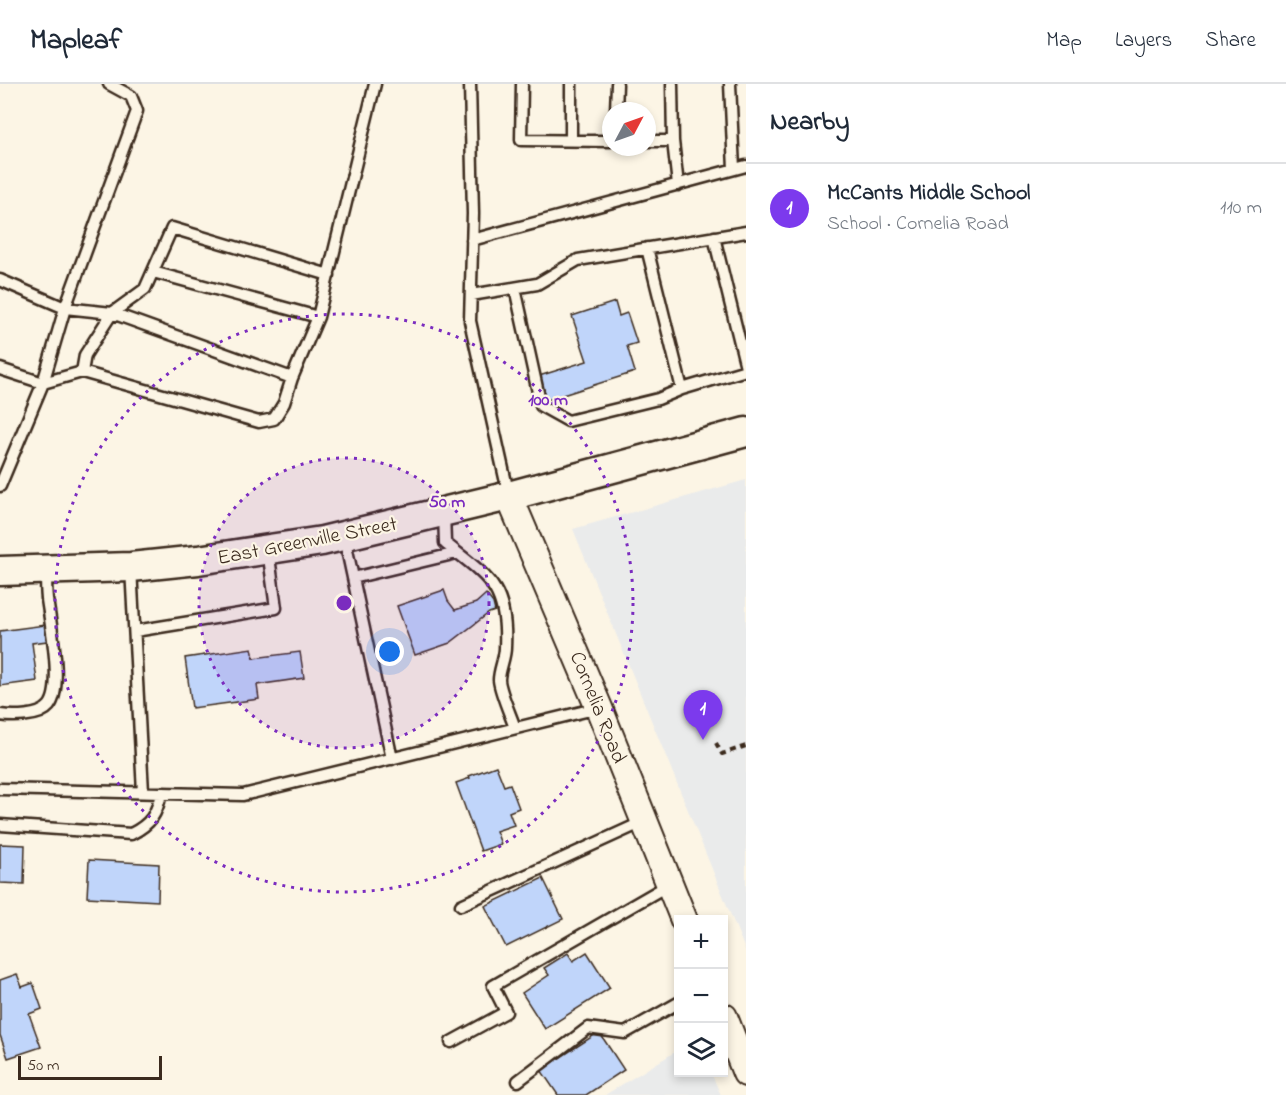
<!DOCTYPE html>
<meta charset="utf-8">
<style>
body{margin:0;font-family:"Indie Flower",sans-serif;background:#f6f6f7;color:#1f2937}
.controls{position:absolute;right:18px;bottom:18px;display:grid;overflow:hidden;border-radius:0px;box-shadow:0 3px 9px #0003}
.controls button{width:54px;height:54px;display:grid;place-items:center;padding:0;border:0;border-bottom:2px solid #e0e1e3;background:#fff;color:#1f2937;font:30px sans-serif}
.compass{position:absolute;left:602px;top:18px;width:54px;height:54px;border-radius:50%;background:#fff;box-shadow:0 3px 9px #0003;rotate:49deg}
.scale{position:absolute;left:18px;bottom:15px;width:144px;box-sizing:border-box;padding-left:6px;border:3px solid #3b2a1e;border-top:0;font-size:16px;line-height:21px;white-space:nowrap;color:#3b2a1e;-webkit-text-stroke:4px #fcf5e5;paint-order:stroke}
.you{position:absolute;left:390px;top:568px;width:21px;height:21px;margin:-15px;border:4px solid #fff;border-radius:50%;background:#1a73e8;box-shadow:0 0 0 9px #1a73e833}
.badge{display:grid;place-items:center;width:39px;height:39px;border-radius:50%;background:#7c3aed;color:#fff;font-size:20px;font-weight:700}
.pin{position:absolute;translate:-50% -50px;filter:drop-shadow(0 2px 3px #0008)}
.pin::after{content:'';position:absolute;top:32px;width:21px;height:18px;background:inherit;clip-path:polygon(0 0,100% 0,50% 100%)}
.list{margin:0;padding:0;list-style:none}
h2{display:flex;justify-content:space-between;align-items:center;height:78px;margin:0;padding:0 24px;font-size:26px}
h2 small{font-size:20px;font-weight:400;color:#747a83}
.list li{display:grid;grid-template-columns:39px 1fr auto;gap:18px;align-items:center;box-sizing:border-box;height:90px;padding:0 24px;border-top:2px solid #e0e1e3}
.list b{display:block;font-size:22px;white-space:nowrap}
.list p{margin:0;font-size:20px;white-space:nowrap;color:#747a83}
.list em{font-size:20px;font-style:normal;color:#747a83}
.icon{flex:none;width:33px;height:33px;fill:none;stroke:currentColor;stroke-width:2;stroke-linecap:round;stroke-linejoin:round}
.map{position:relative;flex:none;width:746px;height:1011px;overflow:hidden}
header{display:flex;align-items:center;gap:36px;box-sizing:border-box;height:84px;padding:0 30px;background:#fff;border-bottom:2px solid #e0e1e3}
header strong{font-size:28px}
nav{display:flex;gap:33px;margin-inline-start:auto;font-size:21px}
main{display:flex}
aside{flex:1;background:#fff}
.map>svg:first-child{display:block}
.built{fill:#eaebeb}
.building{fill:#c0d5fa;stroke:#3b2a1e;stroke-width:1.5}
.lines{fill:none;stroke-linecap:round;stroke-linejoin:round}
.service-casing{stroke:#3b2a1e;stroke-width:15}
.tertiary-casing{stroke:#3b2a1e;stroke-width:30}
.secondary-casing{stroke:#3b2a1e;stroke-width:33}
.path{stroke:#3b2a1e;stroke-width:4;stroke-dasharray:6 4.5;stroke-linecap:butt}
.service{stroke:#fcf5e5;stroke-width:10}
.tertiary{stroke:#fcf5e5;stroke-width:26}
.secondary{stroke:#fcf5e5;stroke-width:28}
.ring{fill:none;stroke:#7b2cbf;stroke-width:3;stroke-dasharray:3 6}
.labels{text-anchor:middle;stroke-width:4.5;stroke-linejoin:round;paint-order:stroke}
.street-label{font-size:21px;fill:#3b2a1e;stroke:#fcf5e5}
.centre{fill:#7b2cbf;stroke:#fcf5e5;stroke-width:3}
.ring-label{font-size:18px;text-anchor:middle;font-weight:bold;fill:#7b2cbf;stroke:#fcf5e5;stroke-width:4.5;stroke-linejoin:round;paint-order:stroke}
</style>
<header>
<strong>Mapleaf</strong>
<nav><a>Map</a><a>Layers</a><a>Share</a></nav>
</header>
<main>
<div class="map">
<svg width="746" height="1011" viewBox="0 0 746 1011">
<rect width="100%" height="100%" fill="#fcf5e5"/>
<filter id="ink" filterUnits="userSpaceOnUse"><feTurbulence type="fractalNoise" baseFrequency=".0167" numOctaves="2"/><feDisplacementMap in="SourceGraphic" scale="12" xChannelSelector="R" yChannelSelector="G"/><feConvolveMatrix kernelMatrix="1 2 1 2 8 2 1 2 1" color-interpolation-filters="sRGB"/></filter>
<g filter="url(#ink)">
<!-- built -->
<path class="built" d="M746 396V868L573 445Z
M678 966V988L711 989 721 1011H605Z"/>
<!-- building -->
<path class="building" d="M615 218 619 232 627 229 637 259 627 262 635 288 547 316 539 292 587 277 572 232Z
M444 506 448 517 455 526 476 519 486 510 493 519 495 527 489 529 450 559 415 571 397 522Z
M45 541 47 557 32 559 37 597 0 602V547Z
M252 564 254 574 300 568 304 594 257 601 259 615 192 624 185 574Z
M496 682 504 702 510 700 519 724 509 728 514 741 496 747 501 760 481 767 456 699 470 694 469 692Z
M0 760 25 761 24 800 0 799Z
M89 776 159 780 158 817 87 813Z
M543 794 563 835 506 863 485 822Z
M587 868 610 904 545 945 522 909 549 891 544 884 568 869 573 877Z
M17 890 22 903 33 899 42 925 29 930 41 963 8 974 0 951V896Z
M599 948 624 986 586 1011H558L541 986Z"/>
<g class="lines">
<defs>
<path id="service" d="M109 0 131 12 137 27 65 224 112 229 292 294
M470 0 473 130 470 237 509 412
M522 0 521 56 611 57
M672 0 673 57
M730 0 734 85
M616 27 617 0
M571 56V0
M647 57H673L678 101
M714 153 746 283
M472 156 746 82
M647 164 682 305 746 286
M153 188 318 233
M0 196 65 224 43 299
M515 204 541 322 568 337 658 315 682 305
M471 211 537 200 578 176 746 148
M0 285 43 299 0 402
M82 288 85 271 112 229 145 205 172 144 329 191
M43 299 82 288 259 338 274 335 284 319 292 294 318 233 375 0
M444 428 445 459C489 494 508 503 505 564 505 574 499 586 499 596 500 608 511 632 515 644
M344 452 392 675
M131 484 143 708
M353 494 457 469
M135 547 276 524 268 466
M0 631C13 633 40 633 49 622 64 604 50 538 47 515 46 506 46 496 46 487
M0 705 243 711 598 624
M0 741 131 750C151 740 157 730 161 709
M461 821 645 737
M451 958 506 928 493 902 670 800
M518 997 588 944 625 949 678 919"/>
<path id="tertiary" d="M509 412 599 624 684 836
M724 933 746 989"/>
<path id="secondary" d="M0 487 131 483 198 476 322 457 509 412 746 348"/>
</defs>
<!-- service casing -->
<use href="#service" class="service-casing"/>
<!-- tertiary casing -->
<use href="#tertiary" class="tertiary-casing"/>
<!-- secondary casing -->
<use href="#secondary" class="secondary-casing"/>
<!-- path -->
<path class="path" d="M716 659 722 670 746 662"/>
<!-- service -->
<use href="#service" class="service"/>
<!-- tertiary -->
<use href="#tertiary" class="tertiary"/>
<!-- secondary -->
<use href="#secondary" class="secondary"/>
</g>
</g>
<!-- distance rings -->
<circle cx="344" cy="519" r="145" fill="#7b2cbf" fill-opacity=".12"/>
<g class="ring">
<circle cx="344" cy="519" r="145"/>
<circle cx="344" cy="519" r="289"/>
</g>
<g class="labels">
<!-- street labels -->
<g class="street-label">
<text transform="translate(307 456) rotate(-11)" y="7">East Greenville Street</text>
<text transform="translate(599 623) rotate(68)" y="7">Cornelia Road</text>
</g>
</g>
<circle cx="344" cy="519" r="9" class="centre"/>
<g class="ring-label">
<text x="548" y="321">100 m</text>
<text x="447" y="423">50 m</text>
</g>
</svg>
<div class="controls">
<button>+</button>
<button>−</button>
<button><svg class="icon" aria-label="layers" viewBox="0 0 24 24"><path d="M12 4l9 5-9 5-9-5zM3 14l9 5 9-5"/></svg></button>
</div>
<svg class="compass" viewBox="-18 -18 36 36"><path d="M0-13l5 13h-10z" fill="#e53935"/><path d="M0 13l5-13h-10z" fill="#747a83"/></svg>
<div class="scale">50 m</div>
<div class="you"></div>
<div class="pin badge" style="left:703px;top:656px">1</div>
</div>
<aside>
<h2>Nearby<small></small></h2>
<ul class="list">
<li><span class="badge">1</span><div><b>McCants Middle School</b><p>School · Cornelia Road</p></div><em>110 m</em></li>
</ul>
</aside>
</main>
